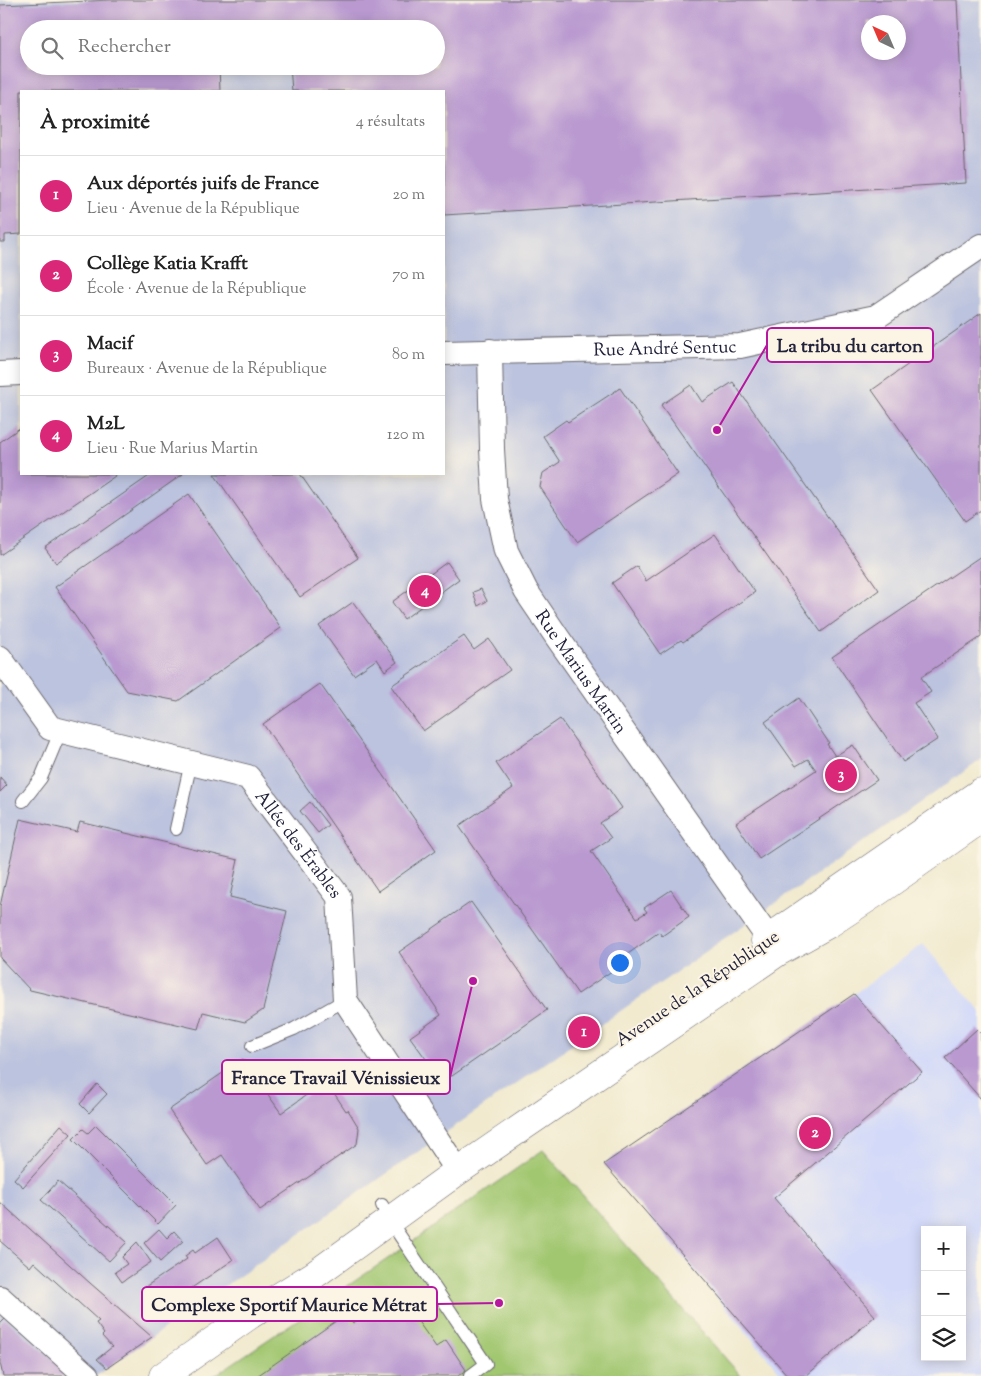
<!DOCTYPE html>
<html lang="fr">
<meta charset="utf-8">
<style>
body{margin:0;font-family:"Sorts Mill Goudy",serif;background:#f2f2f2;color:#222}
.controls{position:absolute;right:15px;bottom:15px;display:grid;overflow:hidden;border-radius:0px;box-shadow:0 2px 12px #0003}
.controls button{width:45px;height:45px;display:grid;place-items:center;padding:0;border:0;border-bottom:1px solid #e0e0e0;background:#fff;color:#222;font:25px sans-serif}
.compass{position:absolute;left:861px;top:15px;width:45px;height:45px;border-radius:50%;background:#fff;box-shadow:0 2px 12px #0003;rotate:316deg}
.you{position:absolute;left:619px;top:962px;width:18px;height:18px;margin:-12px;border:4px solid #fff;border-radius:50%;background:#1a73e8;box-shadow:0 0 0 8px #1a73e833}
.badge{display:grid;place-items:center;width:32px;height:32px;border-radius:50%;background:#db2777;color:#fff;font-size:16px;font-weight:700}
.pin{position:absolute;translate:-50% -50%;border:2px solid #fff;box-shadow:0 1px 5px #0006}
.list{margin:0;padding:0;list-style:none}
h2{display:flex;justify-content:space-between;align-items:center;height:65px;margin:0;padding:0 20px;font-size:21px}
h2 small{font-size:16px;font-weight:400;color:#767676}
.list li{display:grid;grid-template-columns:32px 1fr auto;gap:15px;align-items:center;box-sizing:border-box;height:80px;padding:0 20px;border-top:1px solid #e0e0e0}
.list b{display:block;font-size:19px;white-space:nowrap}
.list p{margin:0;font-size:16px;white-space:nowrap;color:#767676}
.list em{font-size:16px;font-style:normal;color:#767676}
.icon{flex:none;width:28px;height:28px;fill:none;stroke:currentColor;stroke-width:2;stroke-linecap:round;stroke-linejoin:round}
.map{position:relative;flex:none;width:981px;height:1376px;overflow:hidden}
.search{position:absolute;background:#fff;box-shadow:0 2px 12px #0003;left:20px;top:20px;width:425px;height:55px;display:flex;align-items:center;gap:12px;box-sizing:border-box;padding:0 18px;border-radius:28px;color:#767676;font-size:19px}
.panel{position:absolute;background:#fff;box-shadow:0 2px 12px #0003;left:20px;top:90px;width:425px;height:385px;border-radius:0px}
.map>svg:first-child{display:block}
.built{fill:#d2d9f9;fill-rule:evenodd}
.industrial{fill:#bcc3de;fill-rule:evenodd}
.green{fill:#a2c771;stroke:#627456}
.building{fill:#b999d0;fill-rule:evenodd}
.lines{fill:none;stroke-linecap:round;stroke-linejoin:round}
.lane-casing{stroke:#6a686f;stroke-width:14}
.street-casing{stroke:#6a686f;stroke-width:26}
.secondary-casing{stroke:#6a686f;stroke-width:29}
.lane{stroke:#fff;stroke-width:12}
.street{stroke:#fff;stroke-width:24}
.secondary{stroke:#fff;stroke-width:28}
.labels{text-anchor:middle;stroke-width:4;stroke-linejoin:round;paint-order:stroke}
.street-label{font-size:18px;fill:#22223b;stroke:#fcf5e5}
.leader{fill:none;stroke:#b5179e;stroke-width:2}
.callout-dot{fill:#b5179e;stroke:#fcf5e5;stroke-width:2}
.callout{fill:#fcf5e5;stroke:#b5179e;stroke-width:2}
.callout-label{font-size:19px;text-anchor:middle;font-weight:bold;fill:#22223b}
</style>
<div class="map">
<svg width="981" height="1376" viewBox="0 0 981 1376">
<rect width="100%" height="100%" fill="#fcf5e5"/>
<filter id="ink" filterUnits="userSpaceOnUse"><feTurbulence type="fractalNoise" baseFrequency=".02" numOctaves="2"/><feDisplacementMap in="SourceGraphic" scale="10" xChannelSelector="R" yChannelSelector="G"/><feConvolveMatrix kernelMatrix="1 2 1 2 8 2 1 2 1" color-interpolation-filters="sRGB"/></filter>
<filter id="wash" filterUnits="userSpaceOnUse"><feTurbulence type="fractalNoise" baseFrequency=".0096" numOctaves="4" result="noise"/><feDisplacementMap in="SourceGraphic" scale="20" xChannelSelector="R" yChannelSelector="G"/><feGaussianBlur stdDeviation="1.12" result="paint"/><feColorMatrix in="noise" values="0 0 0 0 0 0 0 0 0 0 0 0 0 0 0 0 0 1.4 0 .05"/><feComposite in="paint" operator="in"/></filter>
<g filter="url(#wash)">
<rect width="100%" height="100%" fill="#f1eacf"/>
<!-- built -->
<path class="built" d="M923 944 981 1012V1376H783L604 1164 854 994ZM925 1230H962V1357H925Z"/>
<!-- industrial -->
<path class="industrial" d="M0 0H981V760L96 1376H0ZM868 22H898V52H868ZM29 29H436V66H29ZM21 91H444V474H21Z"/>
<!-- green -->
<path class="green" d="M543 1150 741 1376H214L392 1256Z"/>
<g id="blocks">
<!-- building -->
<path class="building" d="M111 0H957L966 183 444 215V91H292L290 66H436V29H29V66H219L220 91H21V234L5 235V242H0V5ZM868 22H898V52H868Z
M981 313V510L965 521 872 390Z
M733 382 879 590 821 632 661 405 691 385 702 402Z
M620 388 678 474 577 542 540 487 543 473 560 462 543 436 566 420 568 422Z
M21 427V474H114L115 476 0 555V442Z
M152 474H183L56 563 45 548Z
M214 474H300L358 558 300 597Z
M189 494 281 628 178 701 127 691 55 587Z
M715 534 755 592 683 642 681 640 660 654 612 583 637 566 646 581Z
M981 556V637L921 677 931 692 914 703 938 739 903 762 832 657Z
M447 562 459 579 404 619 392 602Z
M481 589 487 601 478 606 473 592Z
M353 602 397 662 385 671 377 659 354 675 319 626Z
M464 636 474 650 489 639 510 670 423 731 391 686Z
M320 684 436 850 378 891 263 724Z
M799 698 829 743 827 744 835 756 853 745 877 780 759 859 736 823 816 770 808 759 796 766 765 722Z
M560 719 622 808 600 823 611 838 591 851 637 918 647 912 644 908 671 890 689 917 662 936 659 932 625 956 628 960 578 994 459 826 513 788 496 763Z
M0 777 7 785 0 792Z
M310 802 328 825 318 833 300 811Z
M20 819 77 832 80 822 238 860 230 897 287 911 263 1010 245 1022 203 1012 198 1029 30 990 0 958V906Z
M471 902 547 1010 452 1076 437 1074 410 1037 441 1015 399 952Z
M854 994 922 1072 774 1198 875 1316 806 1376H788L604 1164Z
M977 1029 981 1033V1099L945 1058Z
M243 1059 281 1113 326 1081 346 1111 348 1110 359 1128 357 1144 260 1210 222 1155 207 1165 169 1110Z
M97 1084 107 1094 89 1113 80 1104Z
M61 1125 71 1134 23 1187 14 1179Z
M96 1125 176 1205 158 1224 73 1139 83 1129 88 1133Z
M58 1181 127 1242 109 1261 41 1200Z
M0 1202 90 1283 152 1337 107 1368 97 1359 112 1347 102 1336 104 1334 96 1323 99 1321 34 1262 30 1267 0 1241Z
M159 1229 167 1238 174 1231 183 1241 160 1262 144 1243Z
M218 1237 233 1260 156 1312 142 1289 187 1259 185 1256 193 1250 195 1253Z
M137 1242 151 1262 122 1282 115 1272 127 1264 122 1257Z
M398 1293 436 1347 446 1340 466 1370 458 1376H257L346 1314 353 1323Z
M5 1319 73 1376H3L0 1363V1324Z"/>
</g>
</g>
<g filter="url(#ink)">
<use href="#blocks" fill-opacity="0" stroke="#6a686f" stroke-width="1"/>
<g class="lines">
<defs>
<path id="lane" d="M23 801 41 778 61 730
M176 829 191 762
M252 1046 294 1029 345 1000
M382 1205 390 1221 486 1364 470 1376"/>
<g id="street">
<path id="s1" d="M490 351 492 449 495 499 506 551 526 591 557 637 778 952"/>
<path id="s2" d="M444 353 740 346 876 317 981 246"/>
<path d="M0 374 21 373"/>
<path id="s3" d="M0 658 50 728 248 777 339 897 345 1000 458 1171"/>
<path d="M0 1298 87 1376"/>
</g>
<path id="secondary" d="M765 941 981 792
M163 1376 250 1315 314 1275 458 1171 778 952 830 923 880 890 981 819"/>
</defs>
<!-- lane casing -->
<use href="#lane" class="lane-casing"/>
<!-- street casing -->
<use href="#street" class="street-casing"/>
<!-- secondary casing -->
<use href="#secondary" class="secondary-casing"/>
<!-- lane -->
<use href="#lane" class="lane"/>
<!-- street -->
<use href="#street" class="street"/>
<!-- secondary -->
<use href="#secondary" class="secondary"/>
</g>
</g>
<g class="labels">
<!-- street labels -->
<g class="street-label">
<text dy="6" stroke="none"><textPath href="#s2" startOffset="221">Rue André Sentuc</textPath></text>
<text dy="6" stroke="none"><textPath href="#s1" startOffset="344">Rue Marius Martin</textPath></text>
<text dy="6" stroke="none"><textPath href="#s3" startOffset="374">Allée des Érables</textPath></text>
<text transform="translate(697 988) rotate(-34)" y="6">Avenue de la République</text>
</g>
</g>
<!-- callouts -->
<path class="leader" d="M717 430L767 345M473 981L450 1077M499 1303L437 1304"/>
<g class="callout-dot">
<circle cx="717" cy="430" r="5"/>
<circle cx="473" cy="981" r="5"/>
<circle cx="499" cy="1303" r="5"/>
</g>
<g class="callout">
<rect x="767" y="328" width="166" height="34" rx="5"/>
<rect x="222" y="1060" width="228" height="34" rx="5"/>
<rect x="142" y="1287" width="295" height="34" rx="5"/>
</g>
<g class="callout-label">
<text x="850" y="352">La tribu du carton</text>
<text x="336" y="1084">France Travail Vénissieux</text>
<text x="289" y="1311">Complexe Sportif Maurice Métrat</text>
</g>
</svg>
<div class="controls">
<button>+</button>
<button>−</button>
<button><svg class="icon" aria-label="layers" viewBox="0 0 24 24"><path d="M12 4l9 5-9 5-9-5zM3 14l9 5 9-5"/></svg></button>
</div>
<svg class="compass" viewBox="-18 -18 36 36"><path d="M0-13l5 13h-10z" fill="#e53935"/><path d="M0 13l5-13h-10z" fill="#767676"/></svg>
<div class="you"></div>
<div class="pin badge" style="left:584px;top:1032px">1</div>
<div class="pin badge" style="left:815px;top:1133px">2</div>
<div class="pin badge" style="left:841px;top:775px">3</div>
<div class="pin badge" style="left:425px;top:591px">4</div>
<div class="search"><svg class="icon" aria-label="search" viewBox="0 0 24 24"><circle cx="10" cy="10" r="6"/><path d="M15 15l6 6"/></svg>Rechercher</div>
<section class="panel">
<h2>À proximité<small>4 résultats</small></h2>
<ul class="list">
<li><span class="badge">1</span><div><b>Aux déportés juifs de France</b><p>Lieu · Avenue de la République</p></div><em>20 m</em></li>
<li><span class="badge">2</span><div><b>Collège Katia Krafft</b><p>École · Avenue de la République</p></div><em>70 m</em></li>
<li><span class="badge">3</span><div><b>Macif</b><p>Bureaux · Avenue de la République</p></div><em>80 m</em></li>
<li><span class="badge">4</span><div><b>M2L</b><p>Lieu · Rue Marius Martin</p></div><em>120 m</em></li>
</ul>
</section>
</div>
